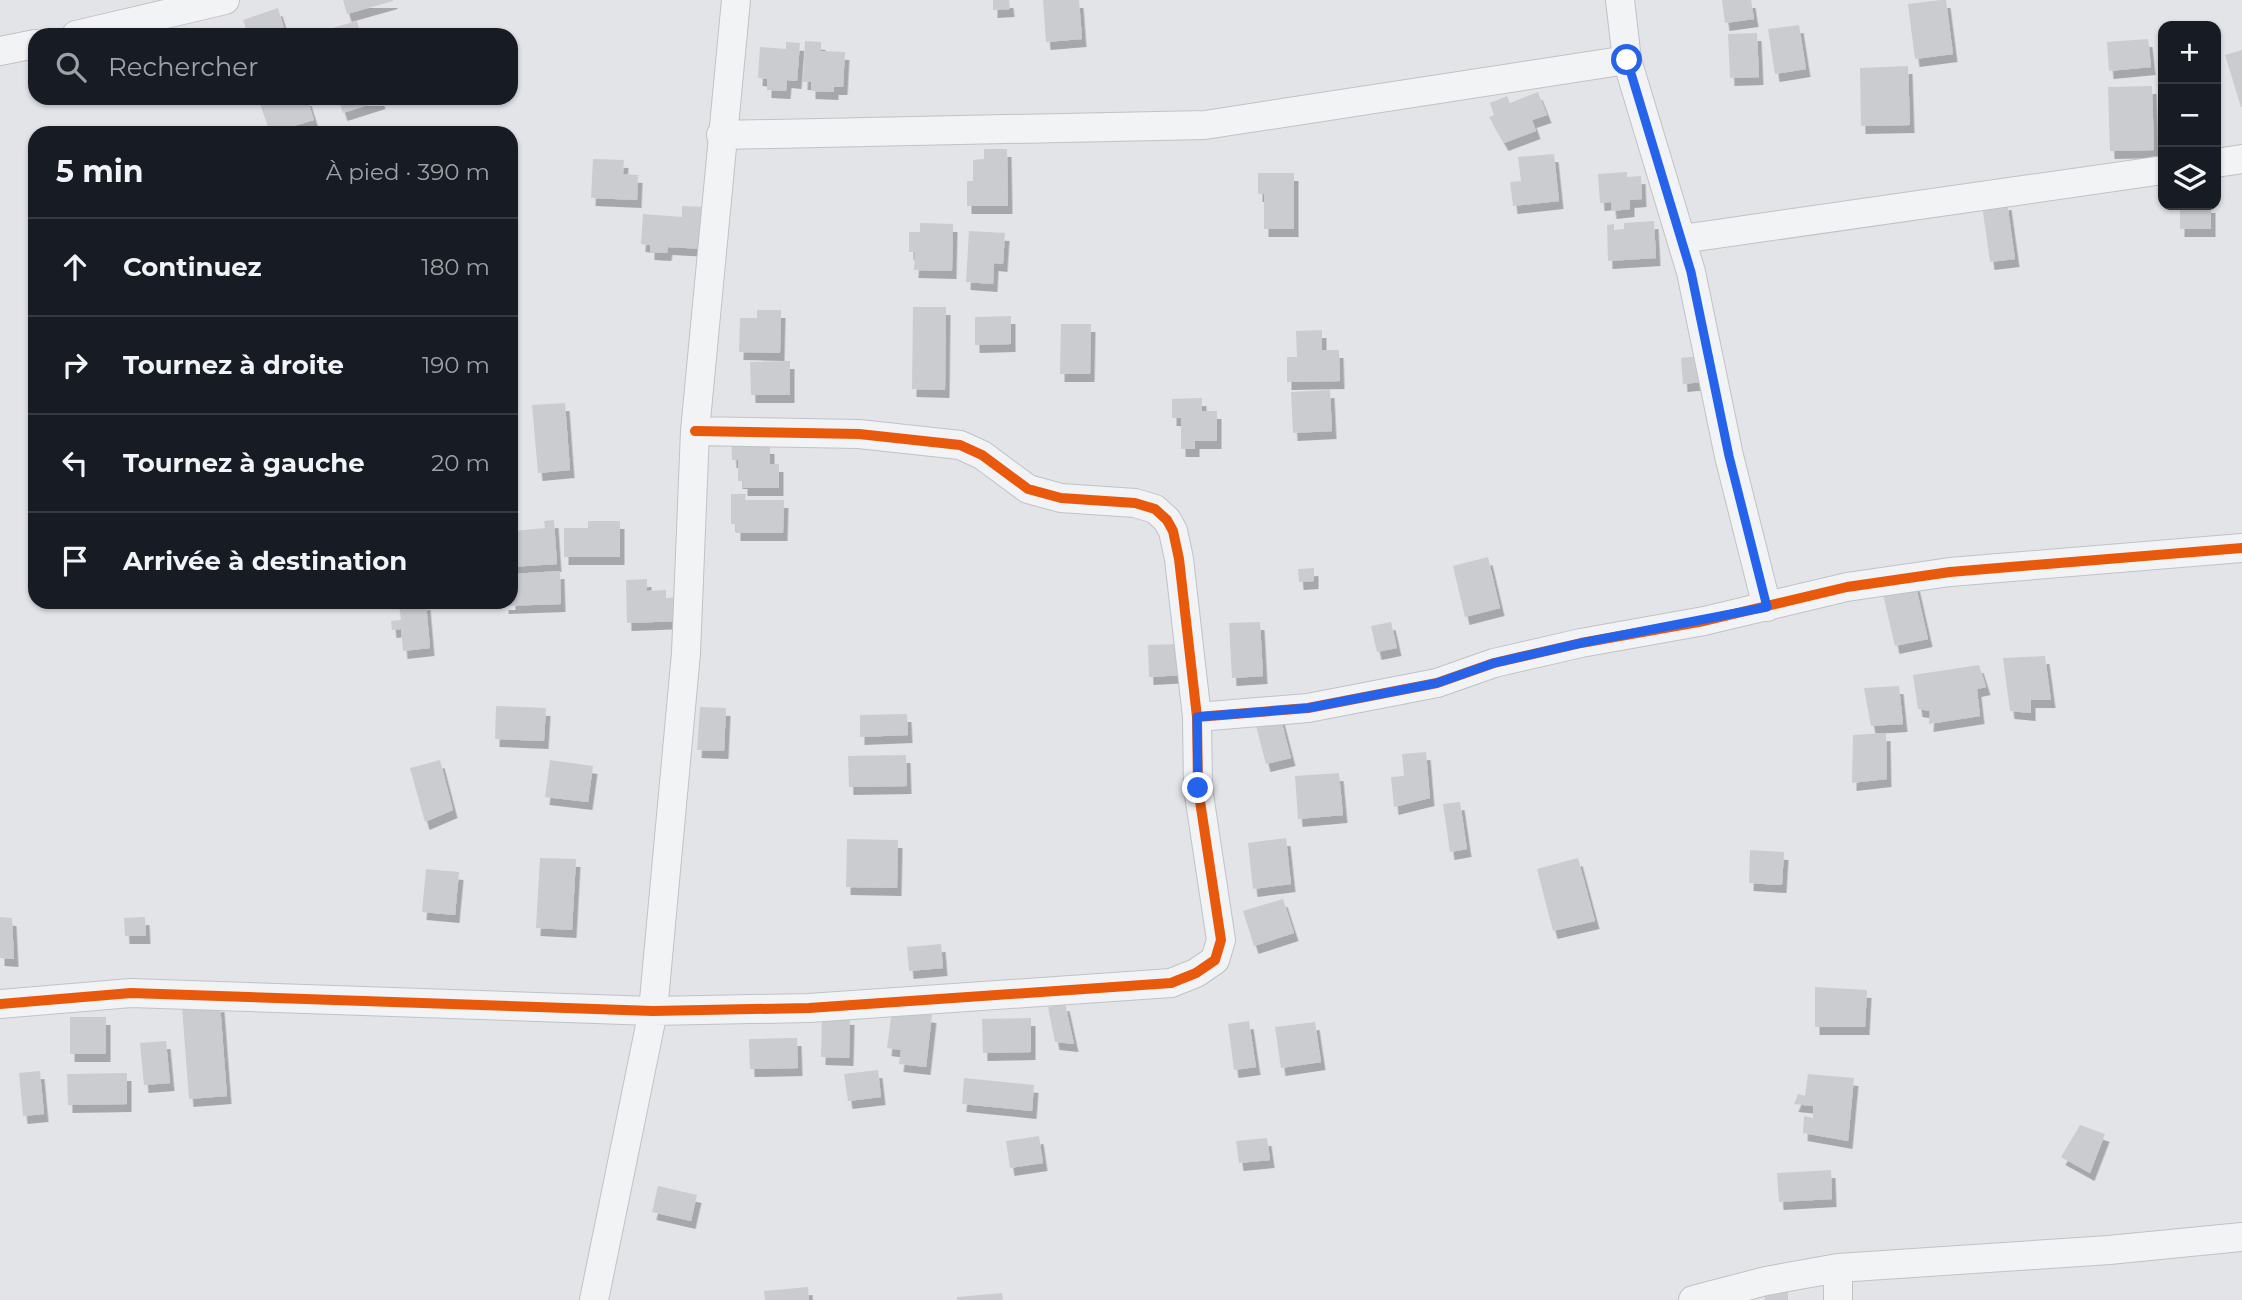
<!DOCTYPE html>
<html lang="fr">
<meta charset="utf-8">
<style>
body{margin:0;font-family:Montserrat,sans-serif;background:#20242c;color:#f1f3f6}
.controls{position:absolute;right:21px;top:21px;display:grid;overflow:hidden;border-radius:14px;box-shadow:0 2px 5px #0004}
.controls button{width:63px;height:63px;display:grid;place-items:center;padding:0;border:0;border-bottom:2px solid #363941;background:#171b24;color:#f1f3f6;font:35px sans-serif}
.stop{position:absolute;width:21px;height:21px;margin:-16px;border:5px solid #2563eb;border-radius:50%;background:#fff}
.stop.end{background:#2563eb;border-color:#fff;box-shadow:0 2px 7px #0008}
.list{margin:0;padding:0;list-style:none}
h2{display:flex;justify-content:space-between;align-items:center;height:91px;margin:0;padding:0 28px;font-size:30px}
h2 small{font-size:23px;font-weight:400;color:#9ea1a6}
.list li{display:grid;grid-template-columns:46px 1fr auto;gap:21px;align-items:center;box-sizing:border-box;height:98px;padding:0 28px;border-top:2px solid #363941}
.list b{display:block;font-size:26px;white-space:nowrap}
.list em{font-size:23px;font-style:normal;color:#9ea1a6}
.icon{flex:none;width:38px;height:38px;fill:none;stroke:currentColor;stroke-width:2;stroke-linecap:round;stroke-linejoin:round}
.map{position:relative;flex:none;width:2242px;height:1300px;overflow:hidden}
.search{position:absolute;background:#171b24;box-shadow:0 2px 5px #0004;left:28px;top:28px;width:490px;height:77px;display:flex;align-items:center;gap:18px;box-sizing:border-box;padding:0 24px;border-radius:21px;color:#9ea1a6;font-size:26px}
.panel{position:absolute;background:#171b24;box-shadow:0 2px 5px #0004;left:28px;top:126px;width:490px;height:483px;border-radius:21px}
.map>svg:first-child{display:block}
.building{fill:#cbccd0;filter:url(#shadow)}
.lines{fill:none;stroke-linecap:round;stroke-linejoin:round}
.minor-casing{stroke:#c1c2c6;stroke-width:30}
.minor{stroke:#f2f3f5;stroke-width:28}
.cycleway-casing{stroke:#f1f3f7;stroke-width:15}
.cycleway{stroke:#e8590c;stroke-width:10}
.route{stroke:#2563eb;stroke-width:9}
</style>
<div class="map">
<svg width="2242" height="1300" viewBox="0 0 2242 1300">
<defs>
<filter id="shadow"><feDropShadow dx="4.5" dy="8" stdDeviation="0" flood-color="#0004"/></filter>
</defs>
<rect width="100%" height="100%" fill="#e3e4e8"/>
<!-- building -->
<path class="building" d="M343 0H393V1L347 14Z
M993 0H1009L1010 9 993 10Z
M1043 0H1079L1082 39 1046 42Z
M1722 0H1751L1754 19 1725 23Z
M1941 0H1946L1953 54 1915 59 1908 4Z
M278 8 286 35H248L243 20Z
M357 21 361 35H319L318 32Z
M1799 25 1806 69 1775 74 1768 29Z
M1757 33 1759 77 1730 78 1728 34Z
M2148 39 2151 67 2109 71 2107 42Z
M805 41 821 42V51L845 52 843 87H834V92L811 91V82H803Z
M786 42 800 43 797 81 787 80 786 91 767 90V79L758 78 760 47 786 49Z
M2242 50V107H2241L2225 55Z
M1908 66 1910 125 1861 126 1860 68Z
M2152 86 2154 150 2110 151 2108 87Z
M1538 92 1547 115 1532 120 1536 131 1504 143 1489 117 1494 115 1490 103 1507 96 1510 103Z
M258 98H307L314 120 270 133Z
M338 98H380L381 101 343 113Z
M984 149H1007L1008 206H967V181H973V160L984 159Z
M1554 154 1559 201 1513 206 1510 182 1521 181 1518 157Z
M593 159 624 160 623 174 638 175 637 200 591 198Z
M1627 172V177L1641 176 1642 199 1630 200V209L1612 211 1611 202 1600 203 1598 174Z
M1258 173H1294V229H1264V194H1258Z
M2007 202 2015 259 1990 262 1982 205Z
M2180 205H2211V229H2180Z
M682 206 706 207 704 249 668 247 667 253 650 252V245L641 244 643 214 682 217Z
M1654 221 1656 258 1608 261 1607 225 1614 224V230L1624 229V223Z
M920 223 953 224 952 271 914 270 915 252H909V232H920Z
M969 231 1005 233 1003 264 994 263 993 284 966 282Z
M913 307H946L945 390 912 389Z
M757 310H781L780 353 739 352 740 318H757Z
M1011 316V344L975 345V317Z
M1061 324H1091L1090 374H1060Z
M1322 330V350H1339L1340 381 1287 382V357H1297L1296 331Z
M1701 356 1703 382 1683 384 1681 358Z
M790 361V395H751L750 362Z
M1330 390 1332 431 1293 433 1291 392Z
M1202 398V411H1217V441H1195V449H1181V418H1172V399Z
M565 403 570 470 538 473 532 405Z
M731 435H749V446H770V464H779V488H743V481H738V460H732Z
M731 494H746L745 500H784L783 533H736V524H731Z
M554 520 557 564 511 567V527L514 531 545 528 544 521Z
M588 521H620V557H564V528H588Z
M1488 557 1500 608 1465 617 1453 566Z
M1314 568V581L1299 582 1298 569Z
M560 571 561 604 504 606V602H511V574Z
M647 579V591L666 590V598L680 597 681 621 627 623 626 580Z
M1915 582 1928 639 1895 646 1882 590Z
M426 602 430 648 403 651 401 629 392 630 391 621 401 620 399 605Z
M1260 622 1263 676 1232 678 1229 623Z
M1391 622 1397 648 1377 652 1371 626Z
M1183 644 1185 675 1149 677 1148 645Z
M2045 656 2051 700H2031V713L2010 711 2003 658Z
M1979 665 1986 687 1977 689 1980 716 1929 724 1930 711 1918 709 1913 675Z
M1899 686 1903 724 1871 726 1864 688Z
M496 706 546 708 544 741 495 739Z
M700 707 726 708 724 751 697 750Z
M1279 712 1291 758 1266 764 1254 718Z
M907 714 908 735 860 737V715Z
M1886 733 1887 779 1852 783 1853 735Z
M1426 752 1430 798 1394 807 1391 777 1404 776 1402 754Z
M906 755 907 786 849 787 848 756Z
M440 760 453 810 425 822 410 768Z
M550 760 593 766 588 802 545 797Z
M1339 773 1343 815 1298 819 1295 776Z
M1460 802 1467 849 1450 852 1443 804Z
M1286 838 1291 884 1253 889 1248 843Z
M847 839 898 840 897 888 846 887Z
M1750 850 1784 852 1782 885 1749 883Z
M540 858 576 859 572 930 536 928Z
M1578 858 1595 921 1553 931 1537 869Z
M426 869 459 872 455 915 422 912Z
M1283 899 1294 933 1254 946 1243 911Z
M0 917 12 918 14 959 0 958Z
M145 917 146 936H125L124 918Z
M941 944 943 968 909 971 907 947Z
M1815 987 1867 990 1865 1027H1815Z
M1065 1003 1074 1044 1055 1042 1048 1007Z
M220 1004 227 1096 189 1099 182 1007Z
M892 1010 932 1015 926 1067 899 1064 901 1050 887 1048Z
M822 1016 850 1017 849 1058 821 1057Z
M70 1017H106V1054H70Z
M1031 1018V1052L983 1053 982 1019Z
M1249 1021 1256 1067 1234 1070 1228 1024Z
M1315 1022 1321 1062 1281 1068 1275 1027Z
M797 1038 798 1068 750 1069 749 1039Z
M166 1041 170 1083 144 1085 140 1043Z
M878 1070 881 1097 848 1101 844 1074Z
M40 1071 44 1114 23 1116 19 1073Z
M127 1073V1104L68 1105 67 1074Z
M1808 1074 1854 1078 1848 1141 1803 1133 1804 1116 1813 1118V1106L1794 1104 1798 1094 1805 1096Z
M964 1078 1034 1085 1032 1111 962 1104Z
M2080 1125 2105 1134 2090 1173 2061 1157Z
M1039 1136 1043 1163 1010 1168 1006 1141Z
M1267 1138 1270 1160 1239 1163 1236 1141Z
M1831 1170 1832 1199 1779 1202 1777 1173Z
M658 1186 697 1195 691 1221 652 1212Z
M808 1287 809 1300H765L764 1291Z
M1788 1292V1300H1765L1764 1293Z
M1002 1293 1003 1300H957V1297Z"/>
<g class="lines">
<defs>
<path id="minor" d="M1620 0 1627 60 1691 272 1729 456 1767 607
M76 35 225 0
M0 51 35 44
M721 135 1205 125 1627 60
M2216 163 2242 159
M1682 239 2163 170
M1197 717 1308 708 1437 683 1494 663 1581 643 1704 621 1847 587 1950 572 2242 548
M0 1004 131 993 653 1011 809 1008 1171 983 1196 973 1215 960 1221 940 1198 788 1197 717 1179 559 1173 531 1167 520 1155 509 1135 503 1061 498 1028 489 982 455 960 445 859 434 695 431
M1838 1268V1300
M594 1300 653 1011 686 653 695 431 736 0
M1693 1300 1766 1281 1838 1268 2109 1250 2242 1237"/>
</defs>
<!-- minor casing -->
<use href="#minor" class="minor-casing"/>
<!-- minor -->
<use href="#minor" class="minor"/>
<defs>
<path id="cycleway" d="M1197 717 1308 708 1437 683 1494 663 1581 643 1704 621 1847 587 1950 572 2242 548
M0 1004 131 993 653 1011 809 1008 1171 983 1196 973 1215 960 1221 940 1198 788 1197 717 1179 559 1173 531 1167 520 1155 509 1135 503 1061 498 1028 489 982 455 960 445 859 434 695 431"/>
</defs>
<!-- cycleway casing -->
<use href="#cycleway" class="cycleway-casing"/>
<!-- cycleway -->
<use href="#cycleway" class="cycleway"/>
</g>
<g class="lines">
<!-- route -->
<path class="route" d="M1198 788 1197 717 1308 708 1437 683 1494 663 1581 643 1767 607 1729 456 1691 272 1627 60"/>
</g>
</svg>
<div class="controls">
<button>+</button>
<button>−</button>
<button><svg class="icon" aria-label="layers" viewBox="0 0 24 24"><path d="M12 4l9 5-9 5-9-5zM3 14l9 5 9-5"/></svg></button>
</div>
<div class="stop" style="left:1627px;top:60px"></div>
<div class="stop end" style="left:1198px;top:788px"></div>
<div class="search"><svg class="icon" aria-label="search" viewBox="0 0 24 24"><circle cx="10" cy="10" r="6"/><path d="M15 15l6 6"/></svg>Rechercher</div>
<section class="panel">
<h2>5 min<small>À pied · 390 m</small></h2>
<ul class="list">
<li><svg class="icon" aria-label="ahead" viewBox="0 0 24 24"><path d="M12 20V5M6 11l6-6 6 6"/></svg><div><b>Continuez</b></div><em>180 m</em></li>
<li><svg class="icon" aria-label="right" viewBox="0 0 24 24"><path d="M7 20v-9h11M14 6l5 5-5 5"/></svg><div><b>Tournez à droite</b></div><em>190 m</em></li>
<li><svg class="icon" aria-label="left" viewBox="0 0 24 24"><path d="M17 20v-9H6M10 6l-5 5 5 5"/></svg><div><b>Tournez à gauche</b></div><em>20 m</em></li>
<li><svg class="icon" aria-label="arrive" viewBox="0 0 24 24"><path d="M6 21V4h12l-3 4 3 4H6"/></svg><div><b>Arrivée à destination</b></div></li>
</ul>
</section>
</div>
